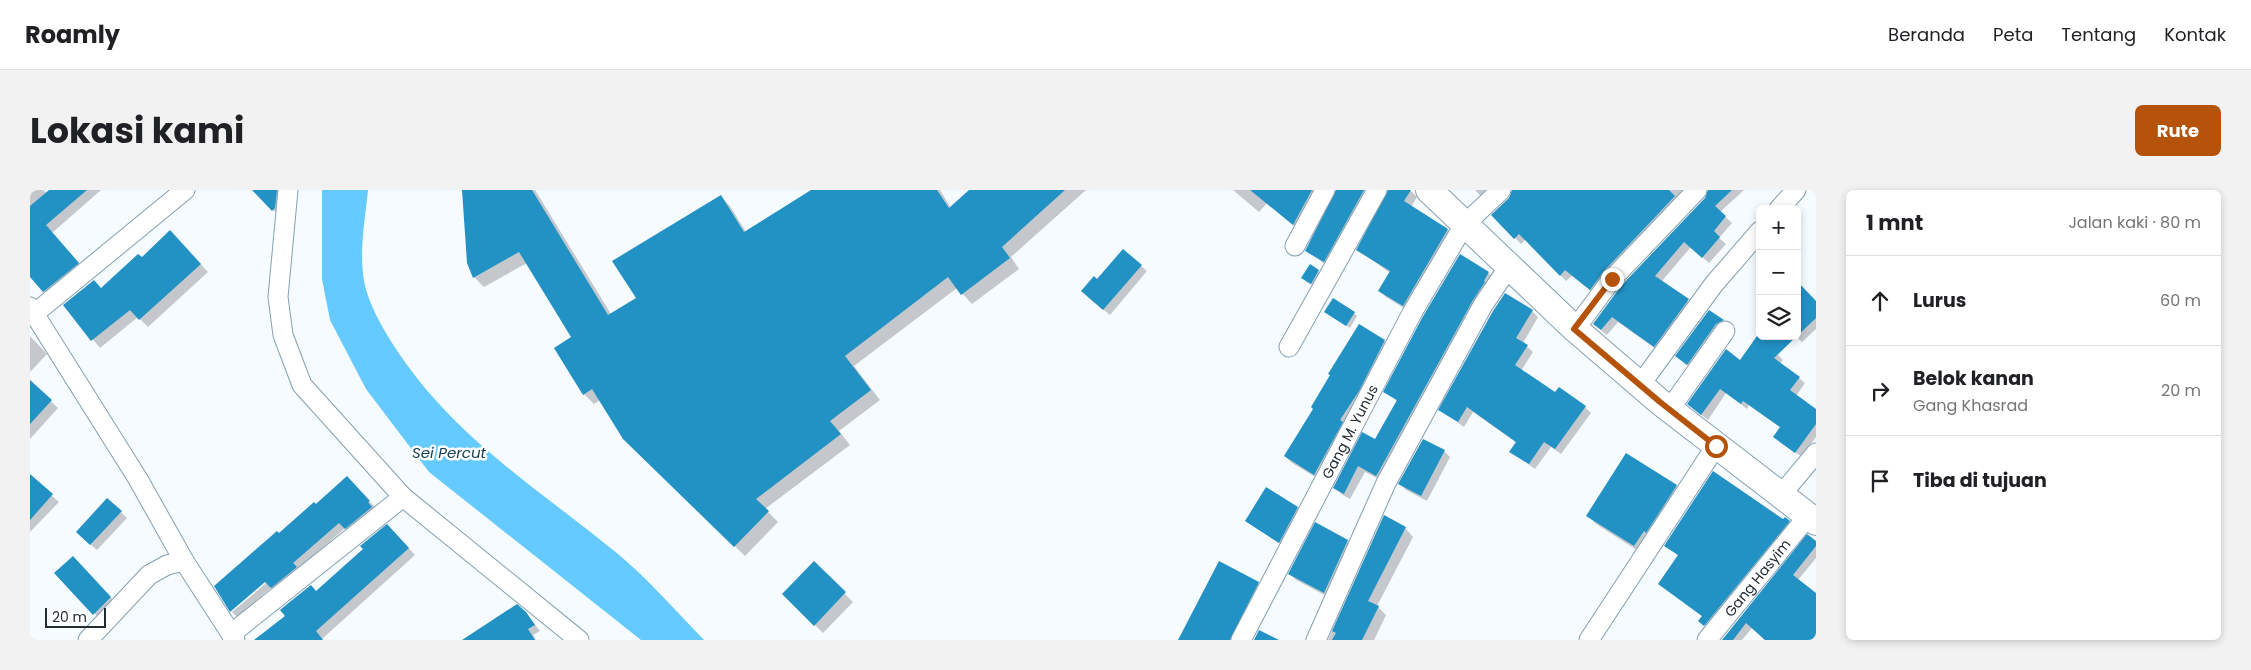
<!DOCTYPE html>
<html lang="id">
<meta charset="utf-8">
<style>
body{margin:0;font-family:Poppins,sans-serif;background:#f2f2f2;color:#202124}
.controls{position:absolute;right:15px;top:15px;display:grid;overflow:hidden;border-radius:8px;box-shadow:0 2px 8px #0003}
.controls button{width:45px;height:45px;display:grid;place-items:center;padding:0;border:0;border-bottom:1px solid #e0e0e0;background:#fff;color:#202124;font:25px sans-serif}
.scale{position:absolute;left:15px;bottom:12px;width:61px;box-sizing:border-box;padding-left:5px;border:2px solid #212c33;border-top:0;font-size:14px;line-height:18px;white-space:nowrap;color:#212c33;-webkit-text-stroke:4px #fff;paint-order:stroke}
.stop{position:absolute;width:15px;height:15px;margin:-11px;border:4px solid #b45309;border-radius:50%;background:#fff}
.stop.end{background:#b45309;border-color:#fff;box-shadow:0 1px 5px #0008}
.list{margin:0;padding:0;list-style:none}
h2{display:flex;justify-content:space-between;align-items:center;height:65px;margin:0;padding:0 20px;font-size:21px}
h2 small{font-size:16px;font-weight:400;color:#757577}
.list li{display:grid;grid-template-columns:32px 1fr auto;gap:15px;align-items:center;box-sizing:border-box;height:90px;padding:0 20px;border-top:1px solid #e0e0e0}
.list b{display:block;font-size:19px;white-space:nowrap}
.list p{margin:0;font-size:16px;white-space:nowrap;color:#757577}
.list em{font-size:16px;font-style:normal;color:#757577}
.icon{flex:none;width:28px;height:28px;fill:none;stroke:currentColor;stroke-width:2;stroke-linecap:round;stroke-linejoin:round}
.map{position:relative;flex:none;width:1786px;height:450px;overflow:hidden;border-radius:8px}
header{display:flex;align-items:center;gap:30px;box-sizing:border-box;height:70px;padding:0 25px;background:#fff;border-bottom:1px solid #e0e0e0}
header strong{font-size:24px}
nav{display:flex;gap:28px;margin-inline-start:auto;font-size:18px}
.intro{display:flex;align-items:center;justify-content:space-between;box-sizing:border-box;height:120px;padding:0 30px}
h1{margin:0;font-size:35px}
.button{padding:12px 22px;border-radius:8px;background:#b45309;color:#fff;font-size:18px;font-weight:700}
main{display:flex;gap:30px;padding:0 30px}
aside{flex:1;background:#fff;border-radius:8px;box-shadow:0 2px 8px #0003}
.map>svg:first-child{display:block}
.water{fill:#65caff}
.shadow{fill:#0003}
.building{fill:#2291c4}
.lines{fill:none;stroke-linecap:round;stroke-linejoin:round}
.street-casing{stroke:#84a0b0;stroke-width:21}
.secondary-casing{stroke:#84a0b0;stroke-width:28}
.street{stroke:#fff;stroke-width:19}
.secondary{stroke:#fff;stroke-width:26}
.route{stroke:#b45309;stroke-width:6}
.labels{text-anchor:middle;stroke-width:5;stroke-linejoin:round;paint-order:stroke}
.street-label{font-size:14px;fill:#212c33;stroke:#fff}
.water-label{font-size:15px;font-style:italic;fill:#144055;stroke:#fff}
</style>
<header>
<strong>Roamly</strong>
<nav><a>Beranda</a><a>Peta</a><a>Tentang</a><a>Kontak</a></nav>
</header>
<div class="intro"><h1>Lokasi kami</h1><a class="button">Rute</a></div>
<main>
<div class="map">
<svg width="1786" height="450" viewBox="0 0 1786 450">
<rect width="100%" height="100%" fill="#f6fbff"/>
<!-- water -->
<path class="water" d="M292 0H338C335 30 329 61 334 91 338 113 352 137 364 156 423 247 506 297 588 364 619 390 646 421 674 450H611L399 282 336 199 300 130 292 89Z"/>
<!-- shadow -->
<path class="shadow" d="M0 0H13L17 4 21 0H71L22 43 54 80 20 108 0 85Z
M224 0H255L249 26Z
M433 0H505L581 124 607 108 584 71 690 6 700 16 716 42 783 0H910L921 18 941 0H1056L981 67 989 79 942 114 927 98 824 176 850 210 809 241 820 255 735 319 748 332 715 366 594 248 570 210 564 214 554 204 526 158 543 148 497 73 454 97 444 87Z
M1203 0H1293L1270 41 1237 13 1229 22Z
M1306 0H1345L1300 78 1277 61Z
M1358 0H1380L1387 7 1381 17 1418 40 1424 47 1380 122 1356 107 1349 100 1360 83 1328 60Z
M1445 0H1468L1455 11Z
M1483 0H1663L1566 105 1542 86 1536 91 1496 49 1491 54 1462 25 1483 4Z
M1678 0H1714L1690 22 1702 33 1689 48 1696 54 1679 73 1661 57 1631 92 1664 116 1630 162 1588 132 1577 145 1571 140 1676 8Z
M148 50 178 82 118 137 108 127 70 158 34 115 72 99 112 69Z
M1111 76 1117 81 1080 125 1058 107 1068 90Z
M1280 76 1291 84 1284 96 1275 91Z
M1458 83 1464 89 1353 291 1335 282 1320 309 1311 304 1305 298 1346 251 1368 212 1355 202Z
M1767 109 1786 113V139L1772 152 1766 146Z
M1502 121 1508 127 1493 153 1503 162 1491 181 1525 204 1555 217 1561 223 1531 264 1521 257 1505 279 1481 262 1487 253 1443 222 1434 237 1410 220Z
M1680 121 1698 136 1664 180 1647 166Z
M1324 123 1327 126 1320 138 1298 124Z
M0 146 17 164 0 182Z
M1727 149 1748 165 1753 170 1750 173 1775 193 1766 206 1786 221V247L1772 267 1750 252 1751 238 1719 215 1717 219 1696 203 1678 230 1664 219 1711 172Z
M1354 151 1361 158 1292 291 1262 273 1255 266 1284 219Z
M0 192 28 218 0 249Z
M1414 261 1420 267 1397 311 1376 300 1370 294Z
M0 286 29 312 0 342Z
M317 288 345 317 321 344 315 338 268 380 247 403 242 397 207 427 202 422 241 389 249 344Z
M1646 296 1655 305 1613 364 1566 334 1558 326Z
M1267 318 1273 324 1255 357 1216 331Z
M91 322 97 328 67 360 53 348Z
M1354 327 1375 338 1383 347 1347 416 1356 425 1344 450H1298Z
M1753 330 1759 332 1764 337 1680 440 1670 431 1673 427 1629 394 1649 366 1636 355Z
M364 342 385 365 292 449 293 450H226Z
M1318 351 1323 357 1300 408 1266 390 1260 384Z
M1786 353V368L1768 390 1786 404V450H1735L1722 438 1712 450H1693Z
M43 368 86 413 70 429 26 384Z
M784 373 823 412 793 443 753 404Z
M1228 393 1236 401 1211 450H1149Z
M495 422 510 441 503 445 506 450H441Z"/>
<!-- building -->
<path class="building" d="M19 0H57L16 35 49 73 13 102 0 87V16Z
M222 0H247L245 18 242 21Z
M432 0H502L578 125 606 108 582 71 691 5 714 42 781 0H907L919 18 939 0H1035L972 57 980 68 931 105 918 87 815 166 841 200 800 231 811 244 726 309 739 321 704 357 593 249 562 199 553 205 524 158 541 147 489 62 443 88 437 73Z
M1220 0H1282L1263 35Z
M1306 0H1334L1294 72 1275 61Z
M1358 0H1381L1374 11 1418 39 1373 116 1348 101 1360 81 1326 60Z
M1482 0H1639L1645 6 1574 81 1560 100 1535 80 1530 86 1489 44 1484 49 1461 25 1479 8Z
M1678 0H1702L1685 16 1696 26 1684 41 1690 47 1672 68 1654 52 1625 86 1659 109 1624 157 1582 127 1571 140 1563 134 1591 96 1675 8Z
M140 40 171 74 109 130 100 120 61 151 33 115 64 90 71 98 108 64 112 67Z
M1093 59 1112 75 1073 120 1051 101 1064 86 1067 89Z
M1430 64 1459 82 1454 91 1455 92 1443 110 1348 283 1346 286 1328 276 1314 304 1303 298 1332 242 1345 249 1367 210 1353 202 1392 128Z
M1280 74 1289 80 1281 94 1271 88Z
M1767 91 1786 111V128L1767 146Z
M1475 103 1503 120 1486 148 1498 155 1485 175 1525 202 1529 197 1556 216 1525 259 1514 252 1499 274 1479 262 1486 252 1437 217 1428 232 1408 220 1463 121Z
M1303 108 1325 122 1316 136 1294 122Z
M1679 120 1694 130 1686 134 1657 175 1645 166Z
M1329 134 1355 150 1329 201 1310 230 1313 232 1284 285 1254 266 1283 219 1281 217 1300 185 1298 184Z
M1727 146H1767L1744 168 1770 187 1760 200 1786 219V234L1765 263 1743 247 1750 237 1713 211 1711 214 1690 199 1671 225 1657 214 1696 159 1710 170Z
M0 190 22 210 0 234Z
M1393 249 1415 260 1391 306 1368 294Z
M1596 263 1647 295 1616 343 1614 341 1604 356 1556 326Z
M1683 281 1753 329 1755 327 1760 331 1674 436 1668 431 1672 426 1628 394 1648 365 1634 356Z
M0 284 23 304 0 330Z
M317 286 340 311 338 312 342 317 315 339 309 333 263 373 267 377 241 398 235 392 200 422 184 396 247 341 249 343 284 312 286 314Z
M1236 297 1268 317 1249 353 1215 331Z
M77 308 92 321 60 355 46 342Z
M1354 325 1376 337 1338 411 1349 416 1332 450H1302L1306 443 1302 441Z
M1285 332 1318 350 1294 403 1258 384Z
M357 334 379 358 286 441 293 450H224L255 426 250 420 256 415 281 395 286 401 333 359 330 356Z
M1777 344 1786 351V356L1763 385 1786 403V450H1735L1716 433 1703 450H1692Z
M43 366 81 407 63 425 24 383Z
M784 371 816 402 784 436 752 404Z
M1189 371 1229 392 1200 450H1148Z
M487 414 496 422 505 435 498 439 505 450H432Z
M1229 440 1249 450H1224Z"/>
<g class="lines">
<defs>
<g id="street">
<path d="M258 0 248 107 253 145 272 195 373 307 549 450"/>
<path d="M1749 19 1766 0"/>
<path d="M1265 56 1295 0"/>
<path d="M0 117 108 289 154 371 205 450"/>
<path d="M4 124 155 0"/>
<path d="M1545 139 1582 89 1667 0"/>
<path d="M1259 157 1347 0"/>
<path d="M1610 195 1684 94 1730 41"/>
<path d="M1639 220 1695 141"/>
<path d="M1751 305 1786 263"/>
<path d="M201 444 373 307"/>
<path d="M58 450 119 385 137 375 154 371"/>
<path id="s1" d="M1211 450 1382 123 1434 35 1471 0"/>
<path d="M1286 450 1356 293 1453 115 1478 78"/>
<path d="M1559 450 1686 256"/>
<path id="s2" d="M1677 450 1778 326"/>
</g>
<path id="secondary" d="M1399 0 1545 139 1630 212 1786 332"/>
</defs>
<!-- street casing -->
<use href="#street" class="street-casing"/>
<!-- secondary casing -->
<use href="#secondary" class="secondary-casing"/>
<!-- street -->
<use href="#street" class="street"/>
<!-- secondary -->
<use href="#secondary" class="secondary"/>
</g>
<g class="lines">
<!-- route -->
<path class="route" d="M1582 89 1544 139 1630 212 1686 256"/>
</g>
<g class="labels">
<!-- street labels -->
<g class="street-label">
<text dy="5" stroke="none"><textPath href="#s1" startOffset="235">Gang M. Yunus</textPath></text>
<text dy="5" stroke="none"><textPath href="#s2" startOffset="80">Gang Hasyim</textPath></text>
</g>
<!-- water labels -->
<g class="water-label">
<text x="419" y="268">Sei Percut</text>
</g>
</g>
</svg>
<div class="controls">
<button>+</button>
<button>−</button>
<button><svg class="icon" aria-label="layers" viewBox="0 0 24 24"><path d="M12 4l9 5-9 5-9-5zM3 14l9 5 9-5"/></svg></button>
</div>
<div class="scale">20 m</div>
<div class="stop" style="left:1686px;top:256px"></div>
<div class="stop end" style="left:1582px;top:89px"></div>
</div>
<aside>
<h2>1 mnt<small>Jalan kaki · 80 m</small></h2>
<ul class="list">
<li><svg class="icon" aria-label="ahead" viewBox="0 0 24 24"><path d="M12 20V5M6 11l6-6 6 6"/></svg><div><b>Lurus</b></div><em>60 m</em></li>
<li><svg class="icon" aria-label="right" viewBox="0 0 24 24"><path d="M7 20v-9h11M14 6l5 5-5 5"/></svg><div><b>Belok kanan</b><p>Gang Khasrad</p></div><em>20 m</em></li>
<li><svg class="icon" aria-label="arrive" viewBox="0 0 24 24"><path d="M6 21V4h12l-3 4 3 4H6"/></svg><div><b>Tiba di tujuan</b></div></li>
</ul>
</aside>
</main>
